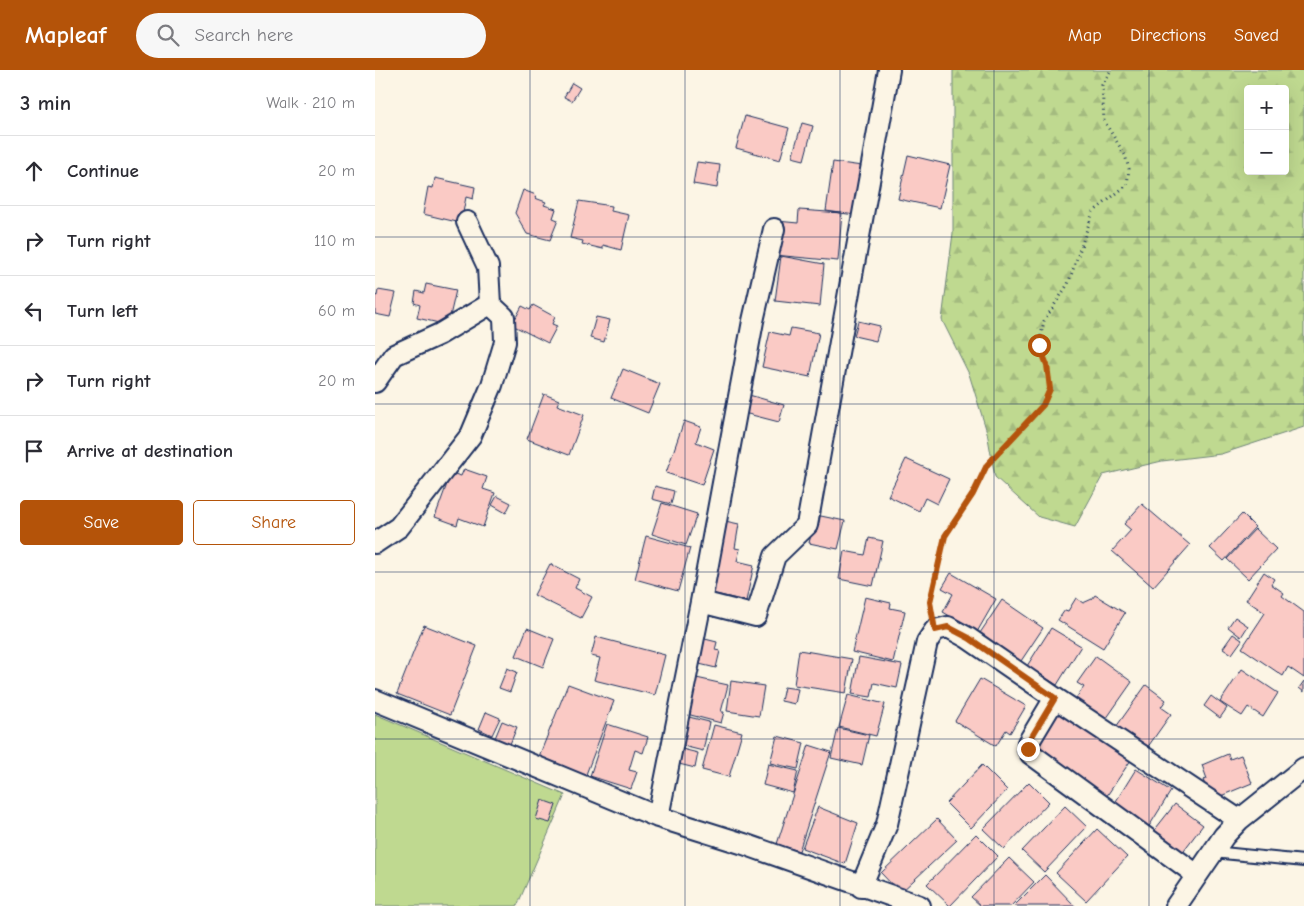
<!DOCTYPE html>
<meta charset="utf-8">
<style>
body{margin:0;font-family:"Comic Neue",sans-serif;background:#f7f7f7;color:#2b2b33}
.controls{position:absolute;right:15px;top:15px;display:grid;overflow:hidden;border-radius:5px;box-shadow:0 5px 20px #0002}
.controls button{width:45px;height:45px;display:grid;place-items:center;padding:0;border:0;border-bottom:1px solid #e1e1e2;background:#fff;color:#2b2b33;font:25px sans-serif}
.stop{position:absolute;width:15px;height:15px;margin:-11px;border:4px solid #b45309;border-radius:50%;background:#fff}
.stop.end{background:#b45309;border-color:#fff;box-shadow:0 1px 5px #0008}
.list{margin:0;padding:0;list-style:none}
h2{display:flex;justify-content:space-between;align-items:center;height:65px;margin:0;padding:0 20px;font-size:21px}
h2 small{font-size:16px;font-weight:400;color:#7c7c81}
.list li{display:grid;grid-template-columns:32px 1fr auto;gap:15px;align-items:center;box-sizing:border-box;height:70px;padding:0 20px;border-top:1px solid #e1e1e2}
.list b{display:block;font-size:19px;white-space:nowrap}
.list em{font-size:16px;font-style:normal;color:#7c7c81}
.actions{display:flex;gap:10px;padding:15px 20px}
.actions a{flex:1;padding:11px 0;border:1px solid #b45309;border-radius:5px;text-align:center;font-size:18px;color:#b45309}
.actions .main{background:#b45309;color:#fff}
.icon{flex:none;width:28px;height:28px;fill:none;stroke:currentColor;stroke-width:2;stroke-linecap:round;stroke-linejoin:round}
.map{position:relative;flex:none;width:929px;height:836px;overflow:hidden}
header{display:flex;align-items:center;gap:30px;box-sizing:border-box;height:70px;padding:0 25px;background:#b45309;color:#fff}
header strong{font-size:24px}
nav{display:flex;gap:28px;margin-inline-start:auto;font-size:18px}
.search{width:350px;height:45px;background:#f7f7f7;display:flex;align-items:center;gap:12px;box-sizing:border-box;padding:0 18px;border-radius:28px;color:#7c7c81;font-size:19px}
main{display:flex}
aside{flex:1;background:#fff}
.map>svg:first-child{display:block}
.forest{fill:url(#forest-firs);stroke:#6d8477;fill-rule:evenodd}
.garden{fill:#bfd990;stroke:#6d8477}
.building{fill:#facac5;stroke:#1b2f5e}
.lines{fill:none;stroke-linecap:round;stroke-linejoin:round}
.service-casing{stroke:#1b2f5e;stroke-width:14}
.minor-casing{stroke:#1b2f5e;stroke-width:24}
.path{stroke:#1b2f5e;stroke-width:3;stroke-dasharray:1 4;stroke-linecap:butt}
.service{stroke:#fcf5e5;stroke-width:10}
.minor{stroke:#fcf5e5;stroke-width:20}
.route{stroke:#b45309;stroke-width:6}
.grid{fill:none;stroke:#1b2f5e;stroke-width:1;stroke-opacity:0.55}
</style>
<header>
<strong>Mapleaf</strong>
<div class="search"><svg class="icon" aria-label="search" viewBox="0 0 24 24"><circle cx="10" cy="10" r="6"/><path d="M15 15l6 6"/></svg>Search here</div>
<nav><a>Map</a><a>Directions</a><a>Saved</a></nav>
</header>
<main>
<aside>
<h2>3 min<small>Walk · 210 m</small></h2>
<ul class="list">
<li><svg class="icon" aria-label="ahead" viewBox="0 0 24 24"><path d="M12 20V5M6 11l6-6 6 6"/></svg><div><b>Continue</b></div><em>20 m</em></li>
<li><svg class="icon" aria-label="right" viewBox="0 0 24 24"><path d="M7 20v-9h11M14 6l5 5-5 5"/></svg><div><b>Turn right</b></div><em>110 m</em></li>
<li><svg class="icon" aria-label="left" viewBox="0 0 24 24"><path d="M17 20v-9H6M10 6l-5 5 5 5"/></svg><div><b>Turn left</b></div><em>60 m</em></li>
<li><svg class="icon" aria-label="right" viewBox="0 0 24 24"><path d="M7 20v-9h11M14 6l5 5-5 5"/></svg><div><b>Turn right</b></div><em>20 m</em></li>
<li><svg class="icon" aria-label="arrive" viewBox="0 0 24 24"><path d="M6 21V4h12l-3 4 3 4H6"/></svg><div><b>Arrive at destination</b></div></li>
</ul>
<div class="actions"><a class="main">Save</a><a>Share</a></div>
</aside>
<div class="map">
<svg width="929" height="836" viewBox="0 0 929 836">
<defs>
<pattern id="forest-firs" width="22" height="20" patternUnits="userSpaceOnUse" patternTransform="scale(1.25)"><rect width="22" height="20" fill="#bfd990"/><path d="M5 1l3.5 6h-7zM16 11l3.5 6h-7z" fill="#a4bb7f"/></pattern>
</defs>
<rect width="100%" height="100%" fill="#fcf5e5"/>
<filter id="ink" filterUnits="userSpaceOnUse"><feTurbulence type="fractalNoise" baseFrequency=".02" numOctaves="2"/><feDisplacementMap in="SourceGraphic" scale="10" xChannelSelector="R" yChannelSelector="G"/><feConvolveMatrix kernelMatrix="1 2 1 2 8 2 1 2 1" color-interpolation-filters="sRGB"/></filter>
<g filter="url(#ink)">
<!-- forest -->
<path class="forest" d="M578 0H929V357L846 384 787 391 728 405 700 457 664 447 620 407 612 362 594 304 567 250 578 163ZM873 19H910V101H873Z"/>
<!-- garden -->
<path class="garden" d="M0 644 190 725 142 836H0Z"/>
<!-- building -->
<path class="building" d="M197 13 205 18 197 31 189 27Z
M370 46 414 58 405 90 361 78Z
M427 53 438 56 429 90 417 87Z
M533 85 575 95 565 138 523 129Z
M322 92 345 95 342 118 318 114Z
M458 92 487 96 480 145 451 141Z
M60 108 100 117 98 129 91 127 86 153 48 144 53 117 58 118Z
M148 120 161 125 160 128 171 132 169 135 181 139 178 148 183 150 175 170 152 164 140 143Z
M204 131 237 136 236 141 254 145 246 180 228 175V179L207 174 208 171 195 168Z
M424 140 467 143 463 191 399 185 402 151 423 153Z
M406 186 449 194 445 236 400 231Z
M51 214 81 220 73 255 42 248 45 235 39 233 41 221 49 223Z
M3 220 21 223 15 247 0 244V225L2 226Z
M158 235 180 247 177 254 182 256 173 273 137 255 147 236 155 240Z
M221 247 235 250 229 272 215 268Z
M483 251 505 256 501 271 479 266Z
M416 258 444 263 435 307 387 297 395 262 414 266Z
M248 299 285 314 273 343 236 328Z
M169 324 184 330 182 335 209 345 194 385 152 369Z
M374 325 409 335 404 352 369 343Z
M309 351 326 357 321 372 339 379 327 415 291 403Z
M531 389 574 409 562 434 550 428 544 441 513 426Z
M89 399 112 407 108 419 120 423 108 457 84 448 82 455 60 447 76 403 86 406Z
M280 416 299 421 296 434 277 429Z
M122 426 136 433 131 443 117 435Z
M287 433 322 444 311 475 277 464Z
M767 434 815 475 778 517 737 481 756 460 749 454Z
M867 444 880 457 849 491 835 478Z
M441 445 470 451 463 479 434 473Z
M350 451 364 454 360 478 365 479 362 491 379 495 371 531 332 522Z
M880 459 901 479 873 509 852 489Z
M271 466 315 478 303 521 260 509Z
M494 468 508 471 498 516 464 509 469 481 490 485Z
M175 494 204 509 200 518 217 527 206 548 159 525Z
M889 502 899 509 896 514 909 523 907 526 929 542V608L913 597 908 606 867 578 890 543 871 530Z
M576 503 621 529 602 562 568 542 578 524 567 518Z
M720 525 750 543 728 578 683 550 690 540 693 541 701 528 708 533 717 529Z
M490 527 516 533 515 538 530 541 518 592 477 582Z
M627 530 668 558 644 594 603 566Z
M860 547 873 556 866 567 853 557Z
M49 555 102 576 75 645 22 624Z
M152 558 179 569 168 597 141 586Z
M676 558 706 576 682 615 652 596Z
M858 564 867 570 857 584 848 578Z
M221 567 290 585 280 625 219 610 225 588 216 586Z
M326 568 342 572 340 580 345 581 341 598 320 593Z
M424 580 477 589 471 623 419 615Z
M721 586 757 612 729 652 699 631 709 617 702 613Z
M484 587 527 595 522 618 499 613 496 627 477 624Z
M132 598 142 602 135 622 124 618Z
M867 599 903 623 888 647 873 637 867 646 845 632Z
M317 607 353 615 346 642H349L346 653 308 643Z
M605 609 651 636 635 663 631 660 621 676 580 651Z
M356 611 389 616 384 646 352 641Z
M929 611V622L924 618Z
M193 614 239 631 210 707 163 689Z
M771 615 791 630 786 637 796 644 772 678 741 657Z
M409 617 423 619 420 634 406 631Z
M473 625 510 634 501 666 464 657Z
M836 626 852 638 845 648 829 636Z
M686 637 758 687 729 730 656 680Z
M111 642 125 648 117 665 104 659Z
M310 646 334 652 328 681 304 675Z
M127 651 142 657 135 674 120 668Z
M232 654 273 667 268 683 260 680 254 700 262 702 256 719 215 706Z
M339 655 367 662 354 707 327 700Z
M463 658 494 665 487 695 456 688Z
M402 666 429 673 423 699 395 693Z
M434 675 456 682 424 781 402 774Z
M303 678 323 683 320 698 300 693Z
M853 684 855 689 866 685 877 713 836 730 828 710 832 709 827 695Z
M393 694 423 701 418 723 388 715Z
M607 695 632 720 596 758 571 733Z
M761 699 796 721 773 758 738 736Z
M654 712 674 732 629 779 608 759Z
M167 730 181 735 175 753 161 749Z
M800 734 828 755 806 784 778 762Z
M690 736 712 757 669 802 647 781Z
M443 737 483 753 470 794 427 778Z
M562 749 582 770 525 823 506 803Z
M722 759 752 787 711 831 681 803Z
M601 764 623 786 575 836 552 814Z
M634 788 659 812 636 836H606L596 827Z
M670 805 700 836H639Z"/>
<g class="lines">
<defs>
<path id="service" d="M838 782 929 791"/>
<path id="minor" d="M0 312 19 285 65 264 115 234
M0 473 24 457 96 365 117 315 130 272 129 247 115 234 113 197 92 152
M326 532 381 546 400 486 432 455 514 0
M680 628 653 673V679L656 684 822 805
M0 630 283 747 369 774 545 836
M283 747 326 532 378 251 399 159
M486 817 512 754 552 572 560 560 573 557 593 568 680 628 864 750
M801 836 849 766 864 750 929 698"/>
</defs>
<!-- service casing -->
<use href="#service" class="service-casing"/>
<!-- minor casing -->
<use href="#minor" class="minor-casing"/>
<!-- path -->
<path class="path" d="M557 542 555 532 570 466 598 424 612 395 668 335 675 319 672 295 664 275 669 251 693 214 718 142 752 115 754 99 750 85 729 51 727 15 736 0"/>
<!-- service -->
<use href="#service" class="service"/>
<!-- minor -->
<use href="#minor" class="minor"/>
</g>
</g>
<g class="lines" filter="url(#ink)">
<!-- route -->
<path class="route" d="M653 679V673L680 628 594 568 573 557 560 560 555 532 570 466 598 424 612 395 668 335 675 319 672 295 664 275"/>
</g>
<!-- grid -->
<path class="grid" d="M155 0V836M310 0V836M465 0V836M619 0V836M774 0V836M0 167H929M0 334H929M0 502H929M0 669H929"/>
</svg>
<div class="controls">
<button>+</button>
<button>−</button>
</div>
<div class="stop" style="left:664px;top:275px"></div>
<div class="stop end" style="left:653px;top:679px"></div>
</div>
</main>
